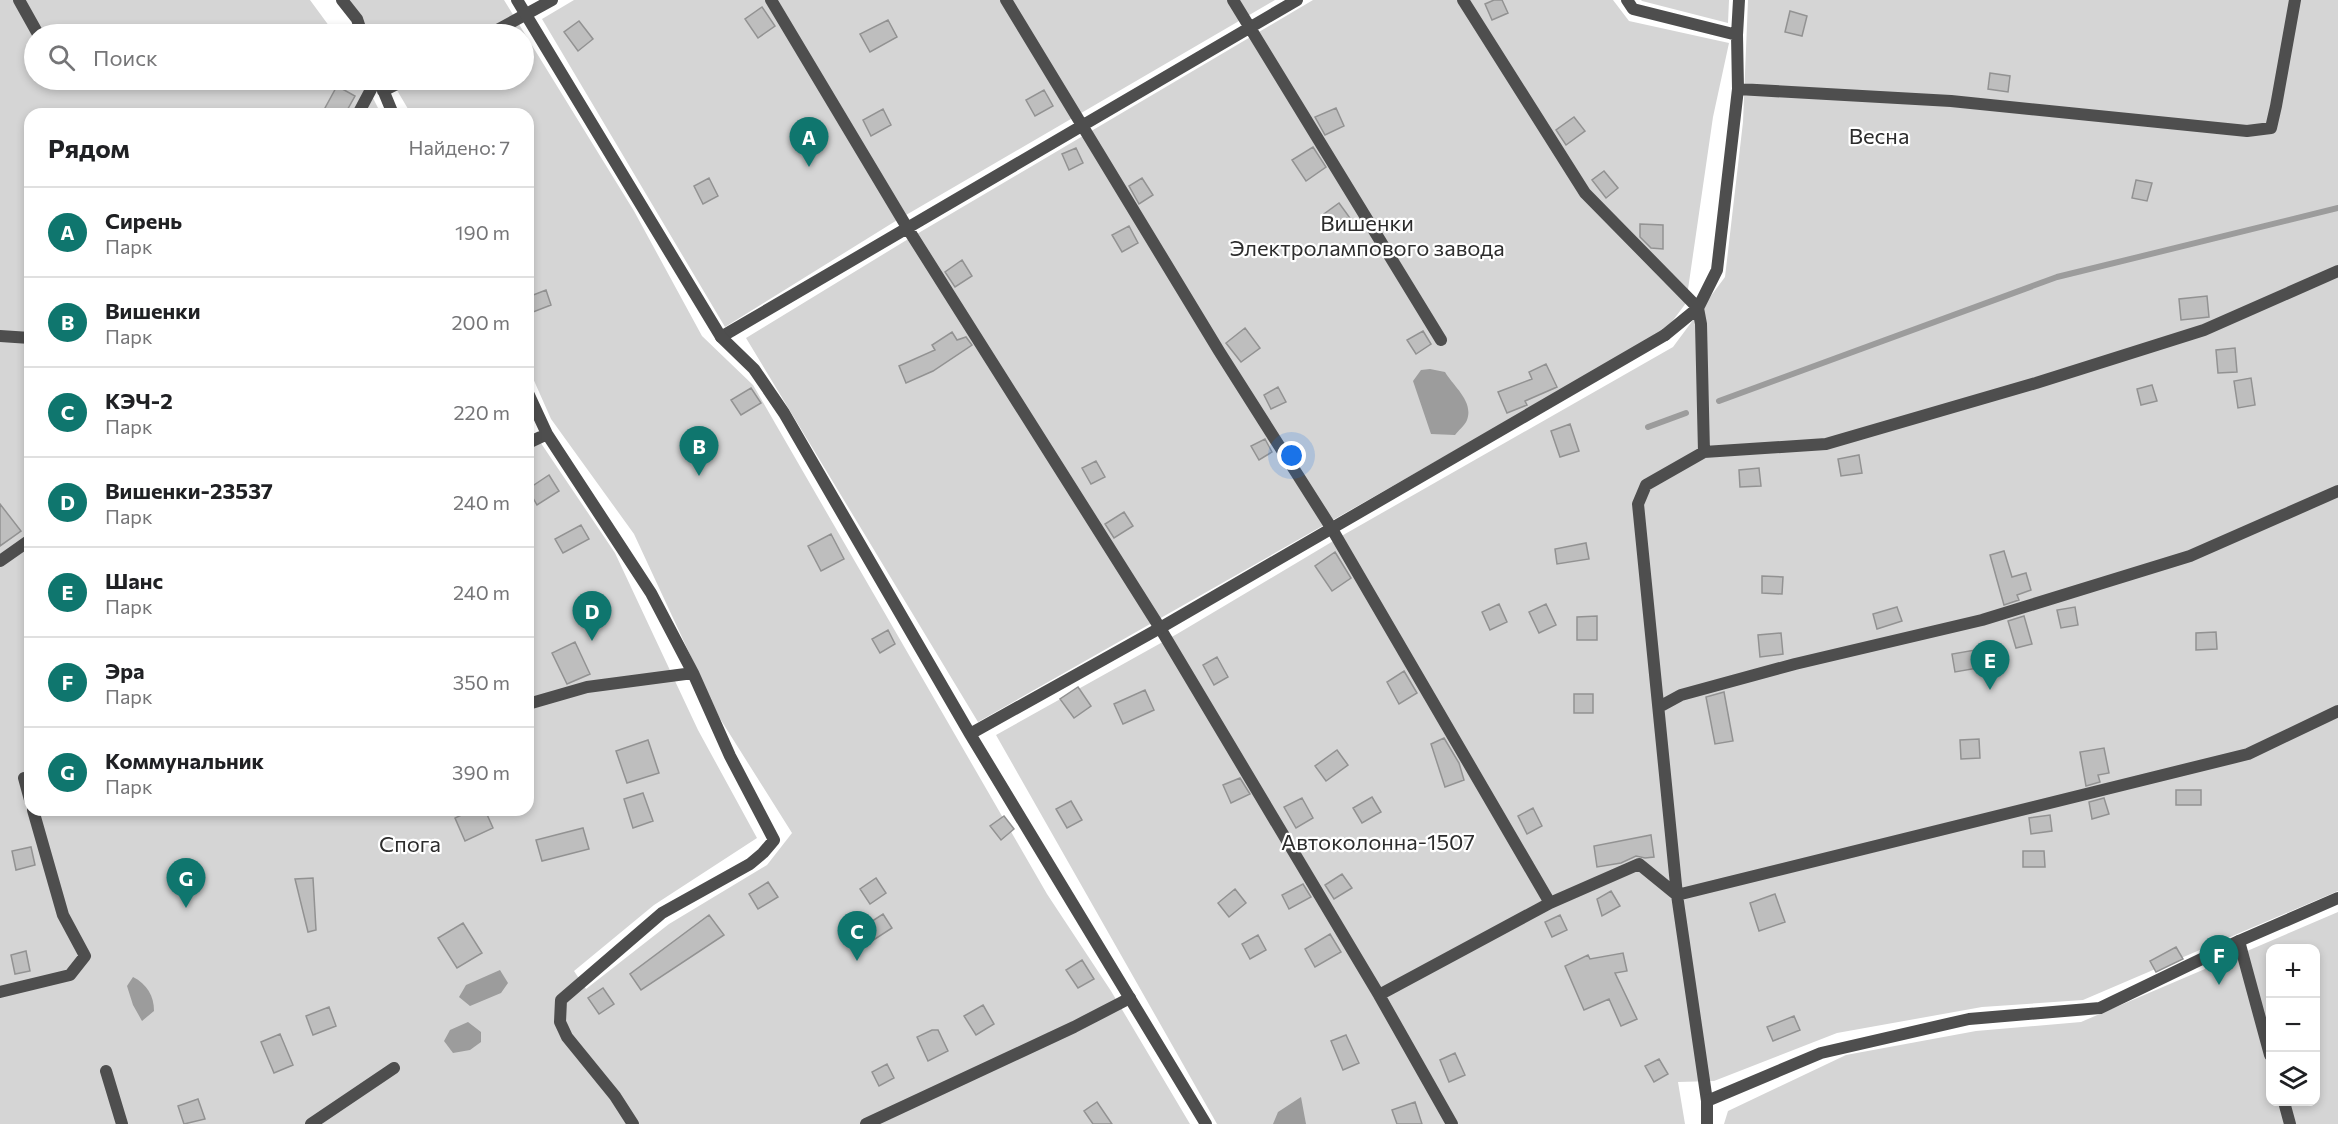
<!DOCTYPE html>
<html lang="ru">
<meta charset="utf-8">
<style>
body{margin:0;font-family:Commissioner,sans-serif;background:#f6f6f6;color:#202124}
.controls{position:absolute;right:18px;bottom:18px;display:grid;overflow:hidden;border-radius:12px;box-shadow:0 3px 9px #0003}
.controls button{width:54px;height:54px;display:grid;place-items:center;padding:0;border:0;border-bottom:2px solid #e0e0e0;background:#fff;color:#202124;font:30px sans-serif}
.you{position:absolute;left:1292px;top:456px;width:21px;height:21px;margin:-15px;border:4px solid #fff;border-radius:50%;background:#1a73e8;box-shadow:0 0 0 9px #1a73e833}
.badge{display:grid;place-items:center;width:39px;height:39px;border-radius:50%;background:#0f766e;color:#fff;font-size:20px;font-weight:700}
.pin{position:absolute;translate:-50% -50px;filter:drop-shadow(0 2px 3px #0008)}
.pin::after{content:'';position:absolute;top:32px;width:21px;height:18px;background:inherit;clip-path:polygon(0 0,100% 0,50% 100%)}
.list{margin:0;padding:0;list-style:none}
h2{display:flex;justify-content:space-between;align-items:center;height:78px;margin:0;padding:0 24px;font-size:26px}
h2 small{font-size:20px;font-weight:400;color:#757577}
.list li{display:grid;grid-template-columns:39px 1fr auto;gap:18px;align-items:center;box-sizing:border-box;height:90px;padding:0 24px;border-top:2px solid #e0e0e0}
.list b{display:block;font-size:22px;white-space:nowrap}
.list p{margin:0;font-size:20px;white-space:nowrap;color:#757577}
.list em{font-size:20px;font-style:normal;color:#757577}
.icon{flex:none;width:33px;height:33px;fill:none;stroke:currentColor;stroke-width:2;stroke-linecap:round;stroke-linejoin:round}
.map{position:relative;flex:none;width:2338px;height:1124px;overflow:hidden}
.search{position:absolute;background:#fff;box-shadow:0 3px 9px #0003;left:24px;top:24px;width:510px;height:66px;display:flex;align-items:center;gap:15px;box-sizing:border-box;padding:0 21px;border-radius:33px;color:#757577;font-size:22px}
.panel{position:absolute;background:#fff;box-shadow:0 3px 9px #0003;left:24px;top:108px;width:510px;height:708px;border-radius:18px}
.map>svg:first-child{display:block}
.green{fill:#d5d5d5;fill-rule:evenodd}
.water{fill:#9c9c9c}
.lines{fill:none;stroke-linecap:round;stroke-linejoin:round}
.stream{stroke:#9c9c9c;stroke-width:6}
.building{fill:#bebebe;stroke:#929292;stroke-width:1.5}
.lane{stroke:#4e4e4e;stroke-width:12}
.street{stroke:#4e4e4e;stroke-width:12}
.labels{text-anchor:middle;stroke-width:4.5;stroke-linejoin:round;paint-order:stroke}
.park-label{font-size:22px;fill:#2c2c2c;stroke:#fff}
</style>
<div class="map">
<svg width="2338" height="1124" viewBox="0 0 2338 1124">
<rect width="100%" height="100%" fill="#fff"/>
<!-- green -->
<path class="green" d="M0 0H310L335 34H34V80H364L381 114H30V810H528V424L615 553 698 730 757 838 654 905 574 971 586 989 669 924 767 865 792 833 719 717 634 534 551 419 528 367V114H411L391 80H524V34H362L340 0H504L634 211 702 336 753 385 1047 894 1111 991 1190 1124H0Z
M574 0H1275L894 222 725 327 542 19Z
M1313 0H1613L1629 21 1729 43 1713 117 1686 303 1665 331 978 722 746 338 905 241Z
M1641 0H1729L1728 23 1642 1Z
M1748 0H2338V891L2083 1000 1982 1007 1837 1033 1714 1081 1678 1082 1685 1124H1217L996 735 1177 634 1345 534 1673 347 1725 277 1743 122Z
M2338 912V1124H1724L1728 1111 1846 1055 1976 1031 2081 1022ZM2270 948H2316V1102H2270Z"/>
<!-- water -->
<path class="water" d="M1430 369 1445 372C1453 386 1474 401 1467 420 1465 425 1458 431 1455 435L1431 434 1413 381 1421 370Z
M500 970 508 983 501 993 470 1006 459 997 466 985Z
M133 977C147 984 154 996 154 1011L142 1021 133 1005 127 986Z
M468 1022 481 1032V1042L470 1050 453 1053 444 1041 450 1030Z
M1301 1097 1306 1124H1273L1278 1112Z"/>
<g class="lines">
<!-- stream -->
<path class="stream" d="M1719 401 2057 277 2338 208
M1648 427 1686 413"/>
</g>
<!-- building -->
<path class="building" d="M1494 0H1502L1508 13 1492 20 1485 4Z
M762 7 775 26 758 38 745 19Z
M1790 11 1807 16 1802 36 1785 32Z
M888 20 897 37 870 52 860 34Z
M579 21 593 39 578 51 564 32Z
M1990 73 2010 76 2008 92 1988 89Z
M337 86 355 96 345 114H336L325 108Z
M1044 90 1053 106 1035 116 1026 100Z
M1336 108 1344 126 1325 135 1315 117Z
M883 109 891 125 871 136 863 120Z
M1574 117 1585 131 1566 145 1556 130Z
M1313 147 1326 167 1306 181 1292 160Z
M1076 148 1083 163 1069 170 1062 154Z
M1604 171 1618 188 1606 198 1592 180Z
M709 178 718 196 703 204 694 186Z
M1142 178 1153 195 1139 204 1129 186Z
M2136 180 2152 183 2147 201 2132 198Z
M1339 203 1350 218 1335 229 1324 214Z
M1640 224 1663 225V249L1651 248 1640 237Z
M1129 226 1138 243 1122 252 1112 235Z
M962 260 972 276 955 287 945 272Z
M546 290 551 305 528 314V297Z
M2207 296 2209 317 2181 320 2179 299Z
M1245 328 1260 348 1241 362 1226 343Z
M1423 331 1431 344 1416 354 1407 340Z
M952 332 957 340 966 337 972 345 933 371 906 383 899 366 935 350 932 345Z
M2235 348 2237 372 2218 373 2216 350Z
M1546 364 1557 387 1525 401 1527 405 1507 413 1498 392 1532 379 1529 372Z
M2251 378 2255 405 2238 408 2234 381Z
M2152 385 2157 401 2141 405 2137 389Z
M1278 387 1286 402 1271 409 1264 395Z
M751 388 761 403 741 415 731 400Z
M1570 424 1579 451 1560 457 1551 431Z
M1265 439 1272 452 1259 460 1251 446Z
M1859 455 1862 473 1841 476 1838 459Z
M1096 461 1105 477 1091 484 1082 468Z
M1759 468 1761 486 1740 487 1739 470Z
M549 475 559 491 537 505 528 489Z
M0 504 21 531 0 546Z
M1124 512 1133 526 1114 538 1105 524Z
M581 525 589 539 563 553 555 539Z
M831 534 844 559 821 571 808 546Z
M1586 543 1589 559 1557 564 1555 549Z
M2004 551 2012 577 2026 573 2031 590 2017 595 2019 600 2004 605 1990 555Z
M1335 552 1351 578 1332 591 1315 566Z
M1762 576 1783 577 1782 594 1762 593Z
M1499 604 1507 622 1490 630 1482 612Z
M1546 604 1556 625 1539 633 1529 612Z
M1897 607 1902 621 1877 629 1873 614Z
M2075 607 2078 625 2061 628 2057 610Z
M1597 616V640H1577V617Z
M2024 616 2032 644 2016 648 2008 621Z
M888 630 895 644 880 653 872 639Z
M2216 632 2217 649 2196 650V633Z
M1781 633 1783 654 1760 657 1758 635Z
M575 642 590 674 567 684 552 653Z
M1975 650 1978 668 1955 672 1952 654Z
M1217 657 1228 677 1214 685 1203 665Z
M1404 671 1417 693 1399 704 1387 682Z
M1078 687 1091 706 1074 718 1060 699Z
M1145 690 1154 710 1123 724 1114 704Z
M1724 692 1733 741 1715 744 1706 697Z
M1574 694H1593V713H1574Z
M1444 738 1459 763 1464 780 1445 787 1431 744Z
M1979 739 1980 758 1961 759 1960 740Z
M648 740 659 773 627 783 616 751Z
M2104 748 2109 773 2098 775 2100 782 2086 786 2080 752Z
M1337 750 1348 765 1326 781 1315 766Z
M1240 778 1250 794 1231 803 1223 785Z
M2176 790H2201V805H2176Z
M643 793 653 821 633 828 624 799Z
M1372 797 1381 812 1362 823 1353 808Z
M1302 798 1313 818 1296 828 1284 807Z
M2104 798 2109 814 2092 819 2089 802Z
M1071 801 1082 820 1067 828 1056 809Z
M1533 808 1542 826 1527 834 1518 816Z
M472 810H485L493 828 465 841 455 818Z
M2050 815 2052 831 2031 834 2029 818Z
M1004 816 1014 829 1001 840 990 826Z
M583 828 589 849 542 861 536 840Z
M1651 835 1654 857 1645 858 1636 856 1621 863 1597 867 1594 846Z
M31 847 35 865 16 870 12 851Z
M2023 851H2044L2045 867H2023Z
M1342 874 1352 888 1334 899 1325 885Z
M313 878 316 930 308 932 295 879Z
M876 878 886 893 870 904 860 889Z
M768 882 778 897 758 909 749 894Z
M1303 884 1311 897 1289 909 1282 895Z
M1235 889 1246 903 1229 917 1218 903Z
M1611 891 1620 906 1602 916 1597 899Z
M1775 894 1785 922 1759 931 1750 903Z
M883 914 892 928 872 941 863 927Z
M709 915 724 935 641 990 630 974Z
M1560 915 1567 930 1552 937 1545 922Z
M463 923 482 953 457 968 438 938Z
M1330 934 1341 952 1315 967 1305 949Z
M1258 935 1266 950 1250 959 1242 944Z
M2176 947 2183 959 2156 972 2150 961Z
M26 951 30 971 15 974 11 955Z
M1623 953 1627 971 1615 973 1637 1019 1621 1026 1609 999 1584 1010 1565 966 1588 955 1590 959Z
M1082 960 1094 979 1078 988 1066 970Z
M603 988 614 1004 599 1014 588 998Z
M983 1005 994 1024 976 1035 964 1016Z
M329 1007 336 1026 313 1035 306 1016Z
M1794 1016 1800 1030 1773 1041 1767 1027Z
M932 1030H938L948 1051 928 1061 917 1037Z
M280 1034 293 1065 274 1073 261 1042Z
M1346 1035 1359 1063 1343 1070 1331 1041Z
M1455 1053 1465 1075 1449 1082 1440 1060Z
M1659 1059 1668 1074 1654 1082 1645 1066Z
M887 1064 894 1078 879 1086 872 1072Z
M198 1099 205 1119 184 1124 178 1106Z
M1097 1102 1112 1124H1093L1084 1111Z
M1415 1102 1422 1124H1397L1392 1110Z"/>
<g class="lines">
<!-- lane -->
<path class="lane" d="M19 0 38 34
M342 0 357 19 362 34
M771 0 908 229 1160 628 1379 995 1452 1124
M1006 0 1219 351 1332 529 1550 903 1639 864 1677 895
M1233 0 1441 340
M1463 0 1585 193 1698 308 1717 270 1738 89
M1627 0 1633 9 1737 35 1738 89 1951 101 2247 131 2271 128 2276 106 2295 0
M490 34 552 0
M1737 35 1739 0
M379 80 393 114
M383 91 405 80
M358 114 376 80
M1665 335 1698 308 1701 324 1704 452 1646 485 1638 504 1677 895
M0 336 30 338
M721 337 1297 0
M528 393 547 434 651 593 693 673 730 756 774 840 763 853 750 864 662 913 561 1000 560 1022 567 1037 615 1096 633 1124
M528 443 547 434
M1704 452 1826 444 2036 383 2204 330 2338 271
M0 561 30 540
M528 704 587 687 693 673
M1659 707 1681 695 1795 664 1982 620 2190 556 2338 491
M24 778 30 800
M2239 941 2270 1055
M0 992 70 975 85 956 63 915 33 810
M1379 995 1550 903
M106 1071 122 1124
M1707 1101 1677 895 2248 754 2338 711
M2284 1102 2290 1124
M311 1124 394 1068
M866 1124 1074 1027 1130 998"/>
<!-- street -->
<path class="street" d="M517 0 721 337 754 369 784 413 970 734 1206 1124
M970 734 1160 628 1665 335
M1707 1124V1101L1821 1053 1969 1019 2100 1008 2239 941 2338 898"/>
</g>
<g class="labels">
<!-- park labels -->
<g class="park-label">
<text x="1879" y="144">Весна</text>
<text x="1367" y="231">Вишенки<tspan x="1367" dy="25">Электролампового завода</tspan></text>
<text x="1378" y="850">Автоколонна-1507</text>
<text x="410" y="852">Спога</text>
</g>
</g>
</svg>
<div class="controls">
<button>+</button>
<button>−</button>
<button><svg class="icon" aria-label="layers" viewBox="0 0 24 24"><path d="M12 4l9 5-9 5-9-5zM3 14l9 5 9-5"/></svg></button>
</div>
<div class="you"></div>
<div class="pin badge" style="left:809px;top:167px">A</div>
<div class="pin badge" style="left:699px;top:476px">B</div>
<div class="pin badge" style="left:857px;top:961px">C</div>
<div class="pin badge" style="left:592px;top:641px">D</div>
<div class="pin badge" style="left:1990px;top:690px">E</div>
<div class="pin badge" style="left:2219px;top:985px">F</div>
<div class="pin badge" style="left:186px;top:908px">G</div>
<div class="search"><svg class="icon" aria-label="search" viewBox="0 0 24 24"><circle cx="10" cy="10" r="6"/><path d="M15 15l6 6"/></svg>Поиск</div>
<section class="panel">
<h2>Рядом<small>Найдено: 7</small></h2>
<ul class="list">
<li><span class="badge">A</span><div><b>Сирень</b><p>Парк</p></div><em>190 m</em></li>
<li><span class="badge">B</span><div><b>Вишенки</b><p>Парк</p></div><em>200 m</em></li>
<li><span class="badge">C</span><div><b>КЭЧ-2</b><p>Парк</p></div><em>220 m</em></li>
<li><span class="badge">D</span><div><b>Вишенки-23537</b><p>Парк</p></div><em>240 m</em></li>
<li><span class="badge">E</span><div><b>Шанс</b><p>Парк</p></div><em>240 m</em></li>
<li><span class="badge">F</span><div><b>Эра</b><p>Парк</p></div><em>350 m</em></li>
<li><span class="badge">G</span><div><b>Коммунальник</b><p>Парк</p></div><em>390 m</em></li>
</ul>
</section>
</div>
